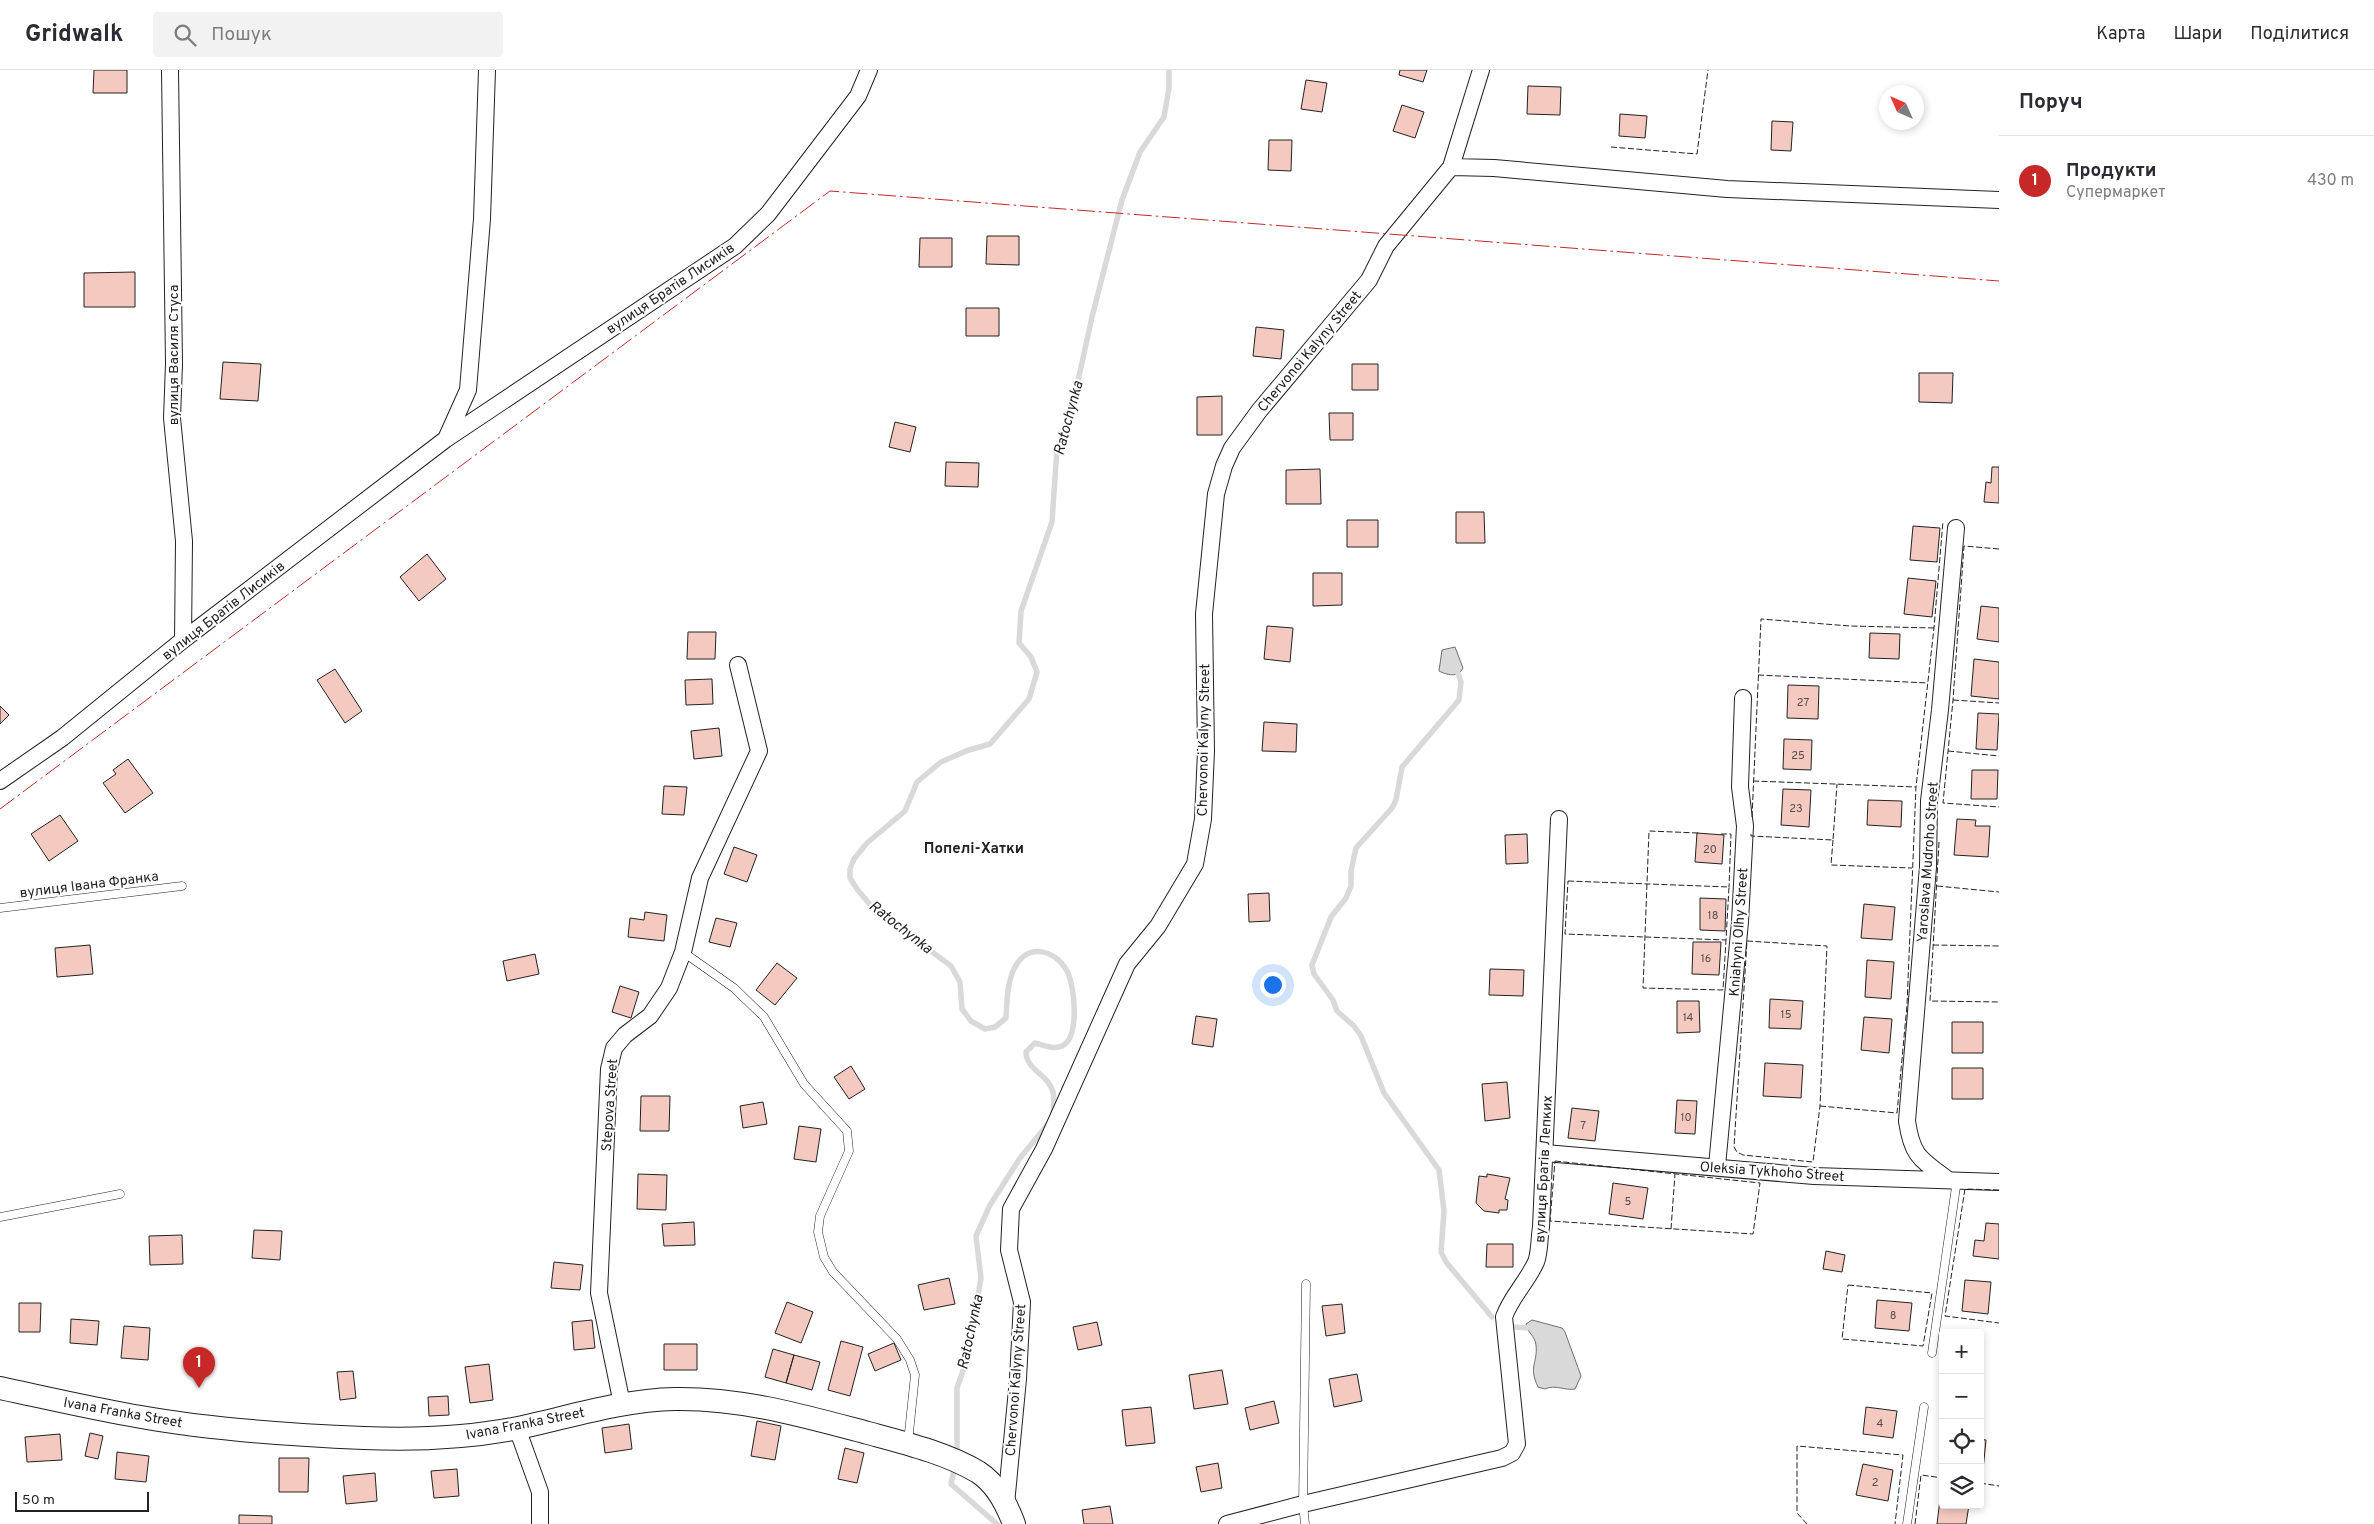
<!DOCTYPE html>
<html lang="uk">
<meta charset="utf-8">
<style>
body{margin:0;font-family:Overpass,sans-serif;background:#f2f2f3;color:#2b2b33}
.controls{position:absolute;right:15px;bottom:15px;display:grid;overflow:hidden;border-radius:5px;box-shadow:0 2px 8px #0003}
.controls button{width:45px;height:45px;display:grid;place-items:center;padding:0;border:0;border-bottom:1px solid #e1e1e2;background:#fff;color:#2b2b33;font:25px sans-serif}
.compass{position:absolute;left:1879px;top:15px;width:45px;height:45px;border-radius:50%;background:#fff;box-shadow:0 2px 8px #0003;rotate:315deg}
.scale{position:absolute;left:15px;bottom:12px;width:134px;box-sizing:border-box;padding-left:5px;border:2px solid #222;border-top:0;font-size:14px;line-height:18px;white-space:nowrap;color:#222;-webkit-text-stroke:4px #fff;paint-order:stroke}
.you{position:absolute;left:1272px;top:914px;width:18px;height:18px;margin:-12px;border:4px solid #fff;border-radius:50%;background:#1a73e8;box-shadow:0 0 0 8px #1a73e833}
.badge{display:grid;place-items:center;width:32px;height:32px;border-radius:50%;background:#c62828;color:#fff;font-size:16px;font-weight:700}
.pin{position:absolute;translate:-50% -41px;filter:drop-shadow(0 1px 2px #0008)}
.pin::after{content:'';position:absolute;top:26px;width:18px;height:15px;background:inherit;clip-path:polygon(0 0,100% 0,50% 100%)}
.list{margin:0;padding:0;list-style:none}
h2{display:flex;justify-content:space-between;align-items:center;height:65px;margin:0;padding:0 20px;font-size:21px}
h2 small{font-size:16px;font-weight:400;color:#7c7c81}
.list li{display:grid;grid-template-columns:32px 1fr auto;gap:15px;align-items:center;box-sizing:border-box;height:90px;padding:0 20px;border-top:1px solid #e1e1e2}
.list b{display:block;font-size:19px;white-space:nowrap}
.list p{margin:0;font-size:16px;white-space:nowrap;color:#7c7c81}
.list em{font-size:16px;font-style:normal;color:#7c7c81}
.icon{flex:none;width:28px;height:28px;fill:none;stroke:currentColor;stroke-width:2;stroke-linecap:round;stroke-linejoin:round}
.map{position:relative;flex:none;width:1999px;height:1454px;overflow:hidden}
header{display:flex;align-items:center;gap:30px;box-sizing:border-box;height:70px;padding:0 25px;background:#fff;border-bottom:1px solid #e1e1e2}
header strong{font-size:24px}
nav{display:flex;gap:28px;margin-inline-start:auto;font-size:18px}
.search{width:350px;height:45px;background:#f2f2f3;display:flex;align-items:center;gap:12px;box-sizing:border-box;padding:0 18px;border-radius:5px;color:#7c7c81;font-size:19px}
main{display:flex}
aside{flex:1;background:#fff}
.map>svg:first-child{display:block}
.water{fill:#d9d9d9;stroke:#6f6f6f}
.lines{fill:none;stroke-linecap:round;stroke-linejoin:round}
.stream{stroke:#d9d9d9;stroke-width:5.5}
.building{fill:#f3c9c0;stroke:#222}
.service-casing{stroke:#222;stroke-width:9}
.minor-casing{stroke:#222;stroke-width:18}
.secondary-casing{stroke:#222;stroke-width:24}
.service{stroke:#fff;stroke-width:8}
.minor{stroke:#fff;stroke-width:16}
.secondary{stroke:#fff;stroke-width:22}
.fence{stroke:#222;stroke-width:1;stroke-dasharray:6 2.5;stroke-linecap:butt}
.power{stroke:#c62828;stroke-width:1;stroke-dasharray:18 4 2.5 4;stroke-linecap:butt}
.labels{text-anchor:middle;stroke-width:4;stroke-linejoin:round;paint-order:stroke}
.number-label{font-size:11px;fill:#564c4a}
.street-label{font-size:14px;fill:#222;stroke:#fff}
.water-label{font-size:15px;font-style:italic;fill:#222;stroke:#fff}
.neighbourhood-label{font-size:15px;font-weight:bold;fill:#222;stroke:#fff}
</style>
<header>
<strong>Gridwalk</strong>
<div class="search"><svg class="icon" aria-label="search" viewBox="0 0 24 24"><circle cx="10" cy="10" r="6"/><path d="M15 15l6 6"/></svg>Пошук</div>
<nav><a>Карта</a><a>Шари</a><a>Поділитися</a></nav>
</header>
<main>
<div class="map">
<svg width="1999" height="1454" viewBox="0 0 1999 1454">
<rect width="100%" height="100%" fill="#fff"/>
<!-- water -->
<path class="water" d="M1455 577 1463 598C1458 608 1447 605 1439 601L1442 580Z
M1532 1250 1562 1258 1565 1262 1581 1306 1575 1319C1565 1321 1555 1314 1545 1319L1538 1317C1528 1296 1538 1293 1536 1275 1535 1266 1527 1262 1526 1254Z"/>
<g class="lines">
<!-- stream -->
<path class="stream" d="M1458 603 1461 612 1459 630 1402 697 1396 730 1392 738 1356 778 1351 801V816L1346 828 1331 847 1312 895 1314 904 1333 930 1337 941 1354 956 1361 966 1384 1023 1439 1100 1444 1141 1441 1182 1446 1192 1492 1247
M1053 1046C1053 1039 1055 1029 1053 1022 1048 1004 1026 1000 1026 982L1035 973C1044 975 1053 980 1062 976 1080 968 1075 916 1067 901 1054 878 1026 873 1014 899 1007 913 1007 932 1006 948L995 957 985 959 971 951 962 939 960 912 951 896 872 837 857 819 850 808V799L854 789 867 773 905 741 917 712 941 692 966 681 990 674 1029 629 1037 602 1031 587 1019 573 1021 541 1052 452 1057 378 1074 329 1092 247 1122 130 1140 82 1164 47 1169 18V0
M1515 1257 1527 1258
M957 1386V1318L967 1289 981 1208 976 1166 990 1135 1020 1088 1048 1054
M955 1395 951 1414 997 1454"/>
</g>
<!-- building -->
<path class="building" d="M94 0H127V23H93Z
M1400 0H1427L1423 12 1399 5Z
M1306 10 1327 13 1322 42 1301 39Z
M1528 16 1561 17 1560 45 1527 44Z
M1402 35 1424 42 1415 68 1393 61Z
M1620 44 1647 46 1645 68 1619 66Z
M1772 51 1793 52 1791 81 1771 80Z
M1269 70H1292L1291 101 1268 100Z
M987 166H1019V195L986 194Z
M920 168H952V197H919Z
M135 202V237H84V203Z
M966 238H999V266H966Z
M1256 257 1284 260 1281 289 1253 286Z
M223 292 261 294 258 331 220 329Z
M1352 294H1378V320H1352Z
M1919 303H1953L1952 333 1919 332Z
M1222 326V365H1197V327Z
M1329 343H1353V370H1330Z
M895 352 916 357 910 382 889 377Z
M946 392 979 393 978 417 945 416Z
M1992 397H1999V433L1984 432 1986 412 1991 413Z
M1320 399 1321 434H1286V400Z
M1456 442H1484L1485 473H1456Z
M1347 450H1378V477H1347Z
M1913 456 1940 458 1937 492 1910 490Z
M427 484 446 509 419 531 400 507Z
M1313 503H1342V535L1313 536Z
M1908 508 1936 511 1932 547 1904 544Z
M1981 536 1999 538V572L1977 569Z
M1267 556 1293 558 1290 592 1264 589Z
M688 562H716L715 589H687Z
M1870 563 1900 564 1899 589 1869 588Z
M1974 589 1999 592V629L1971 626Z
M335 599 362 641 345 653 317 610Z
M712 609 713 634 686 635 685 610Z
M1788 615 1819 616 1818 649 1787 648Z
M0 636 9 645 0 654Z
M1978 643 1999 644 1997 680 1976 679Z
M1264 652 1297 654 1296 682 1262 681Z
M719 658 722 686 694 689 691 661Z
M1784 669 1812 670 1811 700 1783 699Z
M128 689 153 723 125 743 103 713 116 704 113 700Z
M1972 700H1998L1997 729H1971Z
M664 716 687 717 684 745 662 744Z
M1783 719 1811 720 1809 757 1781 755Z
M1868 730 1902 731 1901 757 1867 755Z
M60 745 78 771 49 791 31 764Z
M1957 749 1976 750 1975 756H1990L1988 787 1954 785Z
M1697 763 1724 765 1722 794 1695 792Z
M1527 764 1528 793 1506 794 1505 765Z
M734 777 757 785 747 812 724 804Z
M1269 823 1270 851 1249 852 1248 824Z
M1700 828 1726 829 1725 861 1700 860Z
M1864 834 1895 837 1892 870 1861 868Z
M645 842 667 845 664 871 628 867 630 848 644 850Z
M716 848 737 853 730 877 709 872Z
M1693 872H1721L1719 905 1692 904Z
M90 875 93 904 57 907 55 878Z
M535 884 539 904 507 911 503 891Z
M1867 890 1894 892 1891 929 1865 927Z
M777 893 797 908 775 935 756 920Z
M1490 899 1524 900 1523 926 1489 925Z
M620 916 639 922 631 948 612 942Z
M1770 929 1803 931 1801 959 1769 958Z
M1677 931H1699L1700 962 1677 963Z
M1196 946 1217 949 1213 977 1192 974Z
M1864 947 1892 949 1889 983 1861 980Z
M1952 952H1983V983H1952Z
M1765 993 1803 995 1801 1028 1763 1026Z
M851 996 865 1019 849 1029 834 1007Z
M1952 998H1983V1029H1952Z
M1507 1012 1510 1048 1485 1051 1482 1014Z
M641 1026H670L669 1061H640Z
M1677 1030 1697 1031 1695 1064 1675 1063Z
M763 1032 767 1054 743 1058 740 1036Z
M1572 1038 1599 1041 1595 1071 1568 1068Z
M799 1056 821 1059 816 1092 794 1089Z
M638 1104 667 1105 666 1140 637 1139Z
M1487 1104 1510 1108 1505 1129 1508 1130 1507 1140H1499V1143L1484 1141 1476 1133 1479 1106 1487 1107Z
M1613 1113 1648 1118 1643 1149 1609 1144Z
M694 1152 695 1175 664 1176 662 1154Z
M1986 1153 1999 1154V1189L1973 1186 1975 1170 1984 1171Z
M254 1160 282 1161 280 1190 252 1188Z
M182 1165 183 1194 150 1195 149 1166Z
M1487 1174H1513V1197H1486Z
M1826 1181 1845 1185 1842 1202 1823 1199Z
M554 1192 583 1195 580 1220 551 1218Z
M949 1208 955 1234 924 1240 918 1215Z
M1965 1210 1991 1212 1988 1244 1962 1241Z
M1877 1230 1912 1233 1909 1261 1875 1258Z
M787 1232 813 1242 801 1273 775 1263Z
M19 1233H41L40 1262H19Z
M1342 1234 1345 1263 1326 1266 1322 1236Z
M71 1249 99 1251 97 1275 70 1273Z
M592 1250 595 1278 574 1280 572 1252Z
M1097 1252 1102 1275 1078 1280 1073 1257Z
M124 1256 150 1258 148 1290 121 1288Z
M841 1271 863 1277 850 1326 828 1320Z
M894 1273 901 1290 875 1301 868 1284Z
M664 1274H697V1300H664Z
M773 1279 794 1285 786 1313 765 1307Z
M794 1285 820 1292 812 1320 786 1313Z
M489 1294 493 1330 470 1333 465 1297Z
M1222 1300 1228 1334 1194 1339 1189 1305Z
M353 1301 356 1328 340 1330 337 1302Z
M1357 1304 1362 1331 1334 1337 1329 1309Z
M448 1326 449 1345 429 1346 428 1327Z
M1274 1331 1279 1353 1250 1360 1245 1338Z
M1151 1337 1155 1373 1126 1376 1122 1340Z
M1866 1337 1897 1341 1893 1368 1863 1364Z
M757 1351 781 1356 775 1390 751 1386Z
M629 1354 632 1379 605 1383 602 1358Z
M90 1363 103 1366 98 1389 85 1386Z
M60 1364 62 1390 27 1392 25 1367Z
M1980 1369 1986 1370 1983 1400H1980Z
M845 1378 864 1383 857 1413 838 1409Z
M117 1382 149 1386 146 1412 115 1409Z
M279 1388H309L308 1422H279Z
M1218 1393 1222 1418 1201 1422 1196 1397Z
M1863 1394 1893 1400 1888 1431 1856 1425Z
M457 1399 459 1426 434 1428 431 1401Z
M375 1403 377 1431 346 1434 343 1406Z
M1941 1421 1943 1435H1969L1966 1454H1937Z
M1110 1436 1113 1454H1084L1082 1440Z
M239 1445 272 1446V1454H239Z"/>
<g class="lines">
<defs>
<path id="service" d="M0 838 182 816
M683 882 734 918 764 947 804 1014 847 1061 849 1081 820 1146 818 1162 824 1187 833 1202 897 1269 910 1290 915 1305 908 1372
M0 1147 120 1124
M1932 1283 1957 1110
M1305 1454 1303 1434 1306 1214
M1907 1454 1924 1337"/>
<path id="minor" d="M170 0 174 294 172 348 184 471 183 570
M1451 97 1494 98 1727 119 1999 130
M446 369 735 176 768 144 858 26 869 0
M0 711 62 668 183 570 446 369 468 320 482 149 487 0
M1545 1083 1814 1106 1999 1112
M1717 1096 1740 852 1745 756 1740 717 1743 628
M1947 1109C1920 1089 1912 1086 1907 1051L1928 797 1929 731 1940 640 1956 458
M622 1334 599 1223 609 999 614 978 625 965 650 946 669 918 683 882 700 808 759 681 738 595
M517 1358 540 1422V1454
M1006 1434 1018 1309 1022 1232 1009 1180 1011 1139 1044 1079 1127 894 1158 856 1195 794 1203 749 1206 681 1204 544 1216 424 1224 396 1232 378 1259 341 1369 210 1386 176 1451 97 1481 0
M1227 1454 1303 1434 1502 1388 1512 1383 1517 1374 1504 1247C1511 1227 1527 1212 1536 1192 1540 1182 1539 1168 1541 1157L1559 749"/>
<path id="secondary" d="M0 1318C47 1328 94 1339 141 1347 214 1360 290 1365 364 1368 415 1370 468 1368 518 1358 570 1347 621 1330 675 1329 742 1328 804 1346 868 1363 905 1373 946 1383 978 1402 997 1414 1007 1435 1014 1454"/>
</defs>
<!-- service casing -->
<use href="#service" class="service-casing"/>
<!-- minor casing -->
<use href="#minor" class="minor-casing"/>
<!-- secondary casing -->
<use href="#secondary" class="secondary-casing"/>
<!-- service -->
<use href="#service" class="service"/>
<!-- minor -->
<use href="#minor" class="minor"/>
<!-- secondary -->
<use href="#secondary" class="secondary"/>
<!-- fence -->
<path class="fence" d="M1611 77 1697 84 1708 0
M1999 479 1964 476 1953 630 1943 733 1999 737
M1758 605 1928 613
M1953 630 1999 633
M1948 681 1999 686
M1753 711 1916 717
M1752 747 1761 549 1850 556 1934 558
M1698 763 1649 761 1643 918 1723 920 1726 870
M1721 764H1731L1729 817
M1751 764V766L1833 770 1837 714
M1833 770 1831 795 1912 798
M1939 772 1930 931 1999 932
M1568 811 1729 817 1726 870 1565 864Z
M1937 816 1999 822
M1747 871 1827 876 1820 1036 1813 1092 1743 1085 1737 1082 1734 1077Z
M1933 875 1999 876
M1820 1036 1897 1043 1907 935 1916 717 1934 558 1943 451
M1555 1091 1760 1113 1753 1164 1550 1151Z
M1999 1120 1965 1119 1945 1246 1999 1253
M1671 1159 1675 1104
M1848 1215 1932 1223 1923 1276 1842 1269Z
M1980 1413 1999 1416
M1807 1454 1797 1443V1376L1903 1385 1895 1454
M1915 1454 1921 1405 1943 1408"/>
<!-- power -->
<path class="power" d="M0 739 830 121 1999 211"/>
</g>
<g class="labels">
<!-- number labels -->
<g class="number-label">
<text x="1803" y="636">27</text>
<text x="1798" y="689">25</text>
<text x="1796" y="742">23</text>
<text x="1710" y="783">20</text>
<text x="1713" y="849">18</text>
<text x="1706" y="892">16</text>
<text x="1786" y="948">15</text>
<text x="1688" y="951">14</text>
<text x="1686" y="1051">10</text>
<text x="1583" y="1059">7</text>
<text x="1628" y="1135">5</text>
<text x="1893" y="1249">8</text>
<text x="1880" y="1357">4</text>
<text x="1875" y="1416">2</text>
</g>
<!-- street labels -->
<g class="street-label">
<text transform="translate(670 218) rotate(-34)" y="5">вулиця Братів Лисиків</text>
<text transform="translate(1309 281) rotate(-50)" y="5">Chervonoi Kalyny Street</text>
<text transform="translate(173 285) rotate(-90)" y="5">вулиця Василя Стуса</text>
<text transform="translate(223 540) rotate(-38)" y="5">вулиця Братів Лисиків</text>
<text transform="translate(1203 670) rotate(-89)" y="5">Chervonoi Kalyny Street</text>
<text transform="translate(1927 792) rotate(-86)" y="5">Yaroslava Mudroho Street</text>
<text transform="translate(89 814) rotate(-7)" y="5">вулиця Івана Франка</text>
<text transform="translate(1738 862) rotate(-86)" y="5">Kniahyni Olhy Street</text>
<text transform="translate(609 1035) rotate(-86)" y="5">Stepova Street</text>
<text transform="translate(1543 1099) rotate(-87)" y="5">вулиця Братів Лепких</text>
<text transform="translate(1772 1101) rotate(4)" y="5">Oleksia Tykhoho Street</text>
<text transform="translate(1015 1310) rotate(-86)" y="5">Chervonoi Kalyny Street</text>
<text transform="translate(123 1342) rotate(10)" y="5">Ivana Franka Street</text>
<text transform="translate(525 1353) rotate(-11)" y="5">Ivana Franka Street</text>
</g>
<!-- water labels -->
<g class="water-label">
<text transform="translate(1068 348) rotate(-75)" y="5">Ratochynka</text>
<text transform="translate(901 857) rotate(38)" y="5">Ratochynka</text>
<text transform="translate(970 1262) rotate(-78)" y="5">Ratochynka</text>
</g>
<!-- neighbourhood labels -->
<g class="neighbourhood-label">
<text x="974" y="783">Попелі-Хатки</text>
</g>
</g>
</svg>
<div class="controls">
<button>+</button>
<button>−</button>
<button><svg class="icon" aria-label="locate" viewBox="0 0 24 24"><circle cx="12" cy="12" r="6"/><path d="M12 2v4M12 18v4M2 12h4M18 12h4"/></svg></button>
<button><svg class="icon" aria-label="layers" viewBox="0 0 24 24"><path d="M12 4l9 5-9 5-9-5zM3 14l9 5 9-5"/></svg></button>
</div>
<svg class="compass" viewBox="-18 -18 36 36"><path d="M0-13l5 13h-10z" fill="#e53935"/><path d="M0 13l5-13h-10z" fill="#7c7c81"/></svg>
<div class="scale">50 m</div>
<div class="you"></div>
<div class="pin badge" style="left:199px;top:1318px">1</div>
</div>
<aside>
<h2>Поруч<small></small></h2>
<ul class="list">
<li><span class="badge">1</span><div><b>Продукти</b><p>Супермаркет</p></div><em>430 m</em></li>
</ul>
</aside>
</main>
